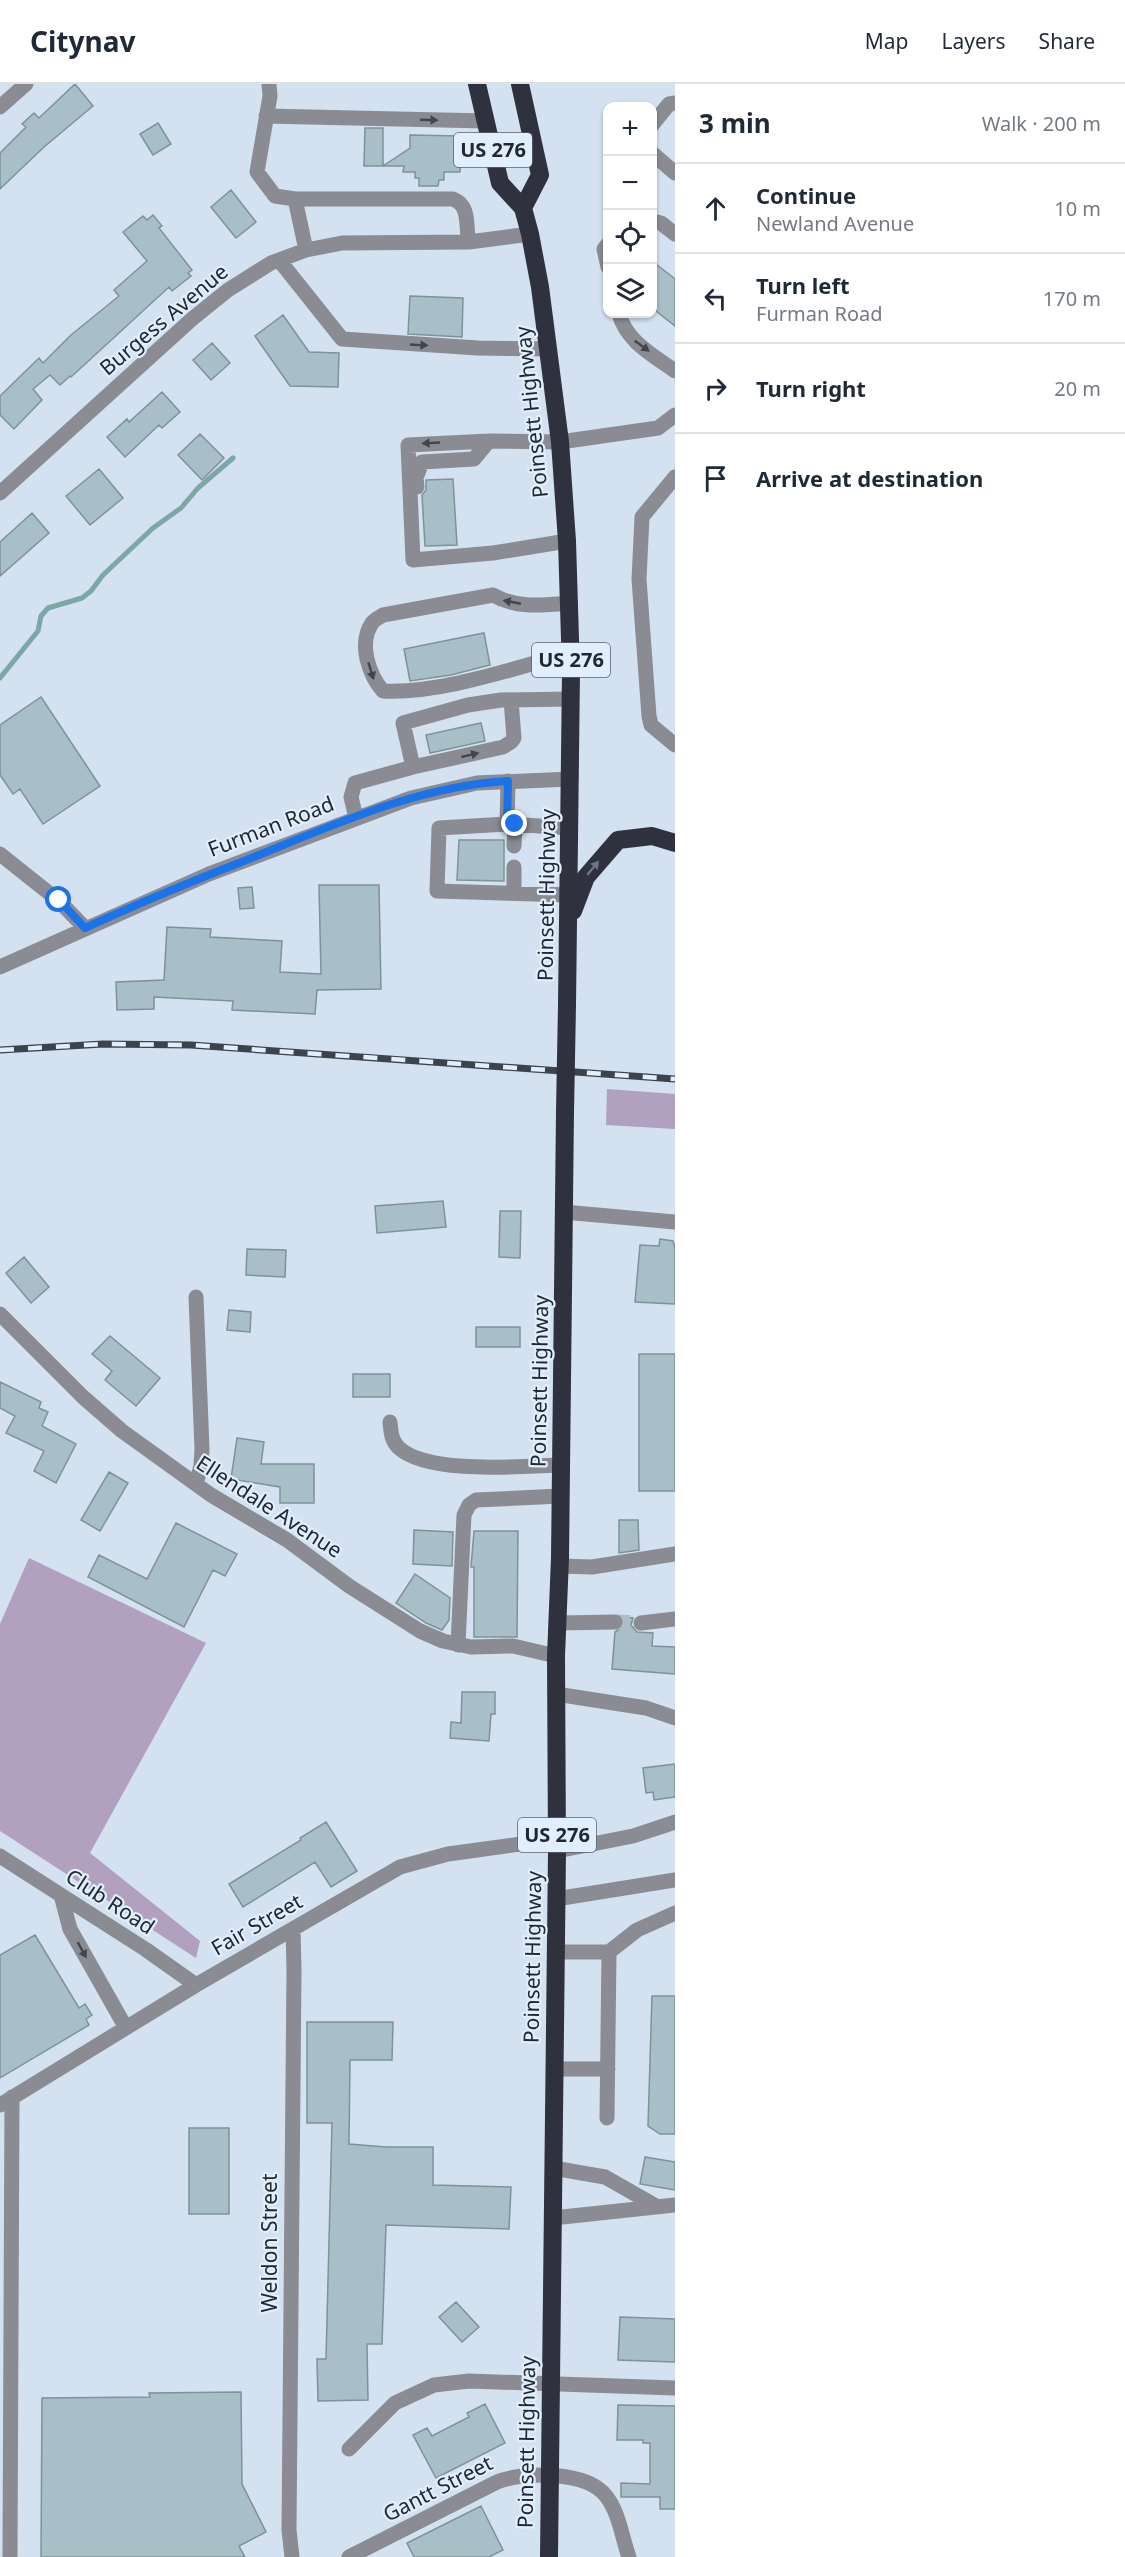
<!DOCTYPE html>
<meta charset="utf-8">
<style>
body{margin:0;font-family:"Noto Sans",sans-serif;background:#f2f2f3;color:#1f2937}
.controls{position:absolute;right:18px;top:18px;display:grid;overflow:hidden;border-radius:12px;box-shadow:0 2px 4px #0004}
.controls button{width:54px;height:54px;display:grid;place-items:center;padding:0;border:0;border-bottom:2px solid #e0e1e3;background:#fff;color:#1f2937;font:30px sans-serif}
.stop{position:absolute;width:18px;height:18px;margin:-14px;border:4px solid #1a73e8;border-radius:50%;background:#fff}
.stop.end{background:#1a73e8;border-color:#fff;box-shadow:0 2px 6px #0008}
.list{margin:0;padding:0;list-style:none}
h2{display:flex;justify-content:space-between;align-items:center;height:78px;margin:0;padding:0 24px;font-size:26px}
h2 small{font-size:20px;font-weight:400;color:#747a83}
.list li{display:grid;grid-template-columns:39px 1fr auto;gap:18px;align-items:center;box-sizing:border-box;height:90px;padding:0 24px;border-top:2px solid #e0e1e3}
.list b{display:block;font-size:22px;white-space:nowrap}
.list p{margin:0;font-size:20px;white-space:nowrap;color:#747a83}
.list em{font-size:20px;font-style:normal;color:#747a83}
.icon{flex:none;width:33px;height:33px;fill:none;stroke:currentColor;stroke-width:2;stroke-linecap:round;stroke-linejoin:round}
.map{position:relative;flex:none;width:675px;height:2473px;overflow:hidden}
header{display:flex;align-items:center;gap:36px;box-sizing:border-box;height:84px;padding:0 30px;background:#fff;border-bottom:2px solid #e0e1e3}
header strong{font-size:28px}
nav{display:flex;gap:33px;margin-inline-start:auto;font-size:21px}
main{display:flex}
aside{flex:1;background:#fff}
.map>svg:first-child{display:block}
.forest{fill:#b1a0bf}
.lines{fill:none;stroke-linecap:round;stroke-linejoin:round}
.stream{stroke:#7ba8a5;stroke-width:5}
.building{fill:#a9bfc7;stroke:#7d9299;stroke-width:1.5}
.minor-tunnel{stroke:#b0bcca;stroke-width:15;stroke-dasharray:15 8;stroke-linecap:butt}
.minor{stroke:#8a8b93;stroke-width:15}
.highway{stroke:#2f313f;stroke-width:18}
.rail-casing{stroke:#3d434a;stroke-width:7}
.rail{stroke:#e0eefe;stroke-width:4.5;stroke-dasharray:14;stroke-linecap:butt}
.highway-bridge{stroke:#2f313f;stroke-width:18}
.oneway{fill:#42464c}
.oneway2{fill:#6d7382}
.route{stroke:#1a73e8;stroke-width:8}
.labels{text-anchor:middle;stroke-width:4.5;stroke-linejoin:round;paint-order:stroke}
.shield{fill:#e0eefe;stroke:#5c636c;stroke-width:1.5}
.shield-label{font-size:20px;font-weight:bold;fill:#23282e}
.street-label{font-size:21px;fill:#23282e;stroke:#e0eefe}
</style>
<header>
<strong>Citynav</strong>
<nav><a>Map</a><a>Layers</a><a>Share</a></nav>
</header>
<main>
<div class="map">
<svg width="675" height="2473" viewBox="0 0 675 2473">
<rect width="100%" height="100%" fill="#d3e1f1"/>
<!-- forest -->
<path class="forest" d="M607 1005 675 1010V1045L606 1041Z
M29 1474 206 1559 90 1769 200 1857 196 1874 0 1747V1540Z"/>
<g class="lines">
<!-- stream -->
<path class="stream" d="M0 594 38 547 41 532 48 524 82 514 91 507 103 491 153 444 181 424 198 404 233 374"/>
</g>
<!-- building -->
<path class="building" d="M75 0 93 22 44 63 0 105V69L26 43 22 40 34 29 39 34Z
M158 39 171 60 153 71 140 50Z
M365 44H383V82H364Z
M410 51 461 52 460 88H444V96H439L438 102H419V94H415V88H403L404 82H383L410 64Z
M231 106 256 138 236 154 211 123Z
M153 131 162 142 159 144 192 186 188 189 191 192 172 207 169 203 71 293 70 292 60 301 50 291 33 305 42 316 14 345 0 331V312L39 274 43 279 71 251 119 212 114 206 147 177 123 148 143 132 147 136Z
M652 177 675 195V242L652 224Z
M410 212 463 214 462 253 408 250Z
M283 231 309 268 339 269 338 303 290 302 255 252Z
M212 259 230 279 211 296 193 276Z
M162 308 180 328 162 344 159 341 125 373 107 353 127 335 129 338Z
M200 350 224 374 202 396 178 371Z
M99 385 123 414 90 441 66 412Z
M453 395 457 461 425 462 422 411 426 406V396Z
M32 429 49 449 0 492V458Z
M484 549 490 581 451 591 410 597 404 565Z
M41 613 100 702 43 740 20 705 13 710 0 691V641Z
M481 639 485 657 430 669 426 651Z
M459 756H504V797L457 796Z
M319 801H379L381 905 317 906 315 930 232 926 233 917 154 913V925L117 926 116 898 164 896 167 843 211 845 210 853 282 857 280 888 321 890Z
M252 803 254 824 240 825 238 804Z
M443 1117 446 1143 377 1149 375 1122Z
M500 1127H521L520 1174 499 1173Z
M660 1155 673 1157 675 1164V1220L635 1218 640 1161 659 1162Z
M247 1165 286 1166 285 1193 246 1191Z
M24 1173 49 1203 31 1219 6 1189Z
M229 1226 251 1228 250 1248 227 1246Z
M476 1243H520V1263H476Z
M110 1252 160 1294 136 1322 105 1296 112 1287 92 1270Z
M639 1270H675V1407H639Z
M353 1290H390V1313H353Z
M0 1298 41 1318 39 1324 48 1328 42 1342 76 1360 56 1399 34 1387 44 1367 6 1349 15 1332 0 1324Z
M237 1354 264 1358 261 1380H314V1419H280V1403L231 1395Z
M109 1388 128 1399 100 1447 81 1436Z
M619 1436H638L639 1466 619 1469Z
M176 1439 237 1470 225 1492 213 1486 184 1543 88 1493 99 1471 147 1495Z
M414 1446 453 1448 452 1482 413 1480Z
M474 1447H518L517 1553H474V1483H471Z
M415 1490 450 1514 449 1536 442 1546 426 1539 396 1519Z
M623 1533 633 1534 631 1541 637 1548 653 1549 652 1562 675 1563V1590L612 1585 615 1548 623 1543Z
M462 1608H495V1630H491L489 1657 450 1654 451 1638 461 1639Z
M675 1680V1713L654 1716 653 1708 646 1709 643 1684Z
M326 1738 357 1787 331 1803 315 1778 243 1823 229 1800 301 1756 300 1754Z
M35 1851 79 1924 85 1920 92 1931 86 1935 89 1941 0 1994V1871Z
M652 1912H675V2050H660L648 2042Z
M307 1938H393L392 1976H350L349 2060 386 2063H433V2101L511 2103 509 2145 386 2141 382 2260H367L368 2316 318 2317 317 2275H326L332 2039H307Z
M189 2044H229V2130H189Z
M645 2073 675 2078V2106L640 2100Z
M456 2218 479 2243 462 2258 439 2233Z
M620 2233 675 2235V2278L618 2276Z
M241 2308 242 2400 266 2448 239 2462 245 2473H41L42 2314 150 2313 149 2309Z
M485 2320 505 2359 436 2394 413 2351 427 2344 432 2352 469 2333 467 2329Z
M618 2321 675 2322V2425H660V2413H621V2399L650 2400V2359H643V2356H617Z
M481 2422 503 2466 489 2473H414L407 2459Z"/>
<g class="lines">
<!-- minor-tunnel -->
<path class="minor-tunnel" d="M615 1538 641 1539"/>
<!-- minor -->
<path class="minor" d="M269 0 270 12 257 88 275 112 295 115 306 166
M0 23 26 0
M266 32 486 37
M652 41 669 20 675 19
M652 69 675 89
M295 115H453C471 122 465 142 469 158
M652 137 661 139 675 150
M608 160 604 165 608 183
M279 176 342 255 478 264 549 265
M619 230C627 258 653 271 675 287
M675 393 642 433 639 495 649 632 651 641 675 661
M417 403 416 394 422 378 474 375 489 357
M0 409 192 235 228 206 271 179 306 166 342 159 469 158 530 150
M567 457 493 469 413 476 408 361 489 357 560 358 658 344 675 331
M570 519C543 521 517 525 493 511L383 531C380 533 374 536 372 539 358 560 369 591 383 607 441 610 514 584 571 569
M413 683 503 663 511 658 514 654 511 616
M508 697 507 740 439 744 437 807 569 811
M356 734 351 713 355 699 413 683 403 639 468 621 501 616 571 615
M507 740 570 744
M514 762 515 740
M0 770 59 817 85 844
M514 809V783
M0 883 209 790 411 714 477 699 571 695
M564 1128 675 1138
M0 1230 83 1313 122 1347 211 1411 287 1456 349 1502 420 1547 443 1557 471 1563 513 1562 556 1572
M390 1338C391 1348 391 1356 399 1364 429 1391 522 1382 561 1381
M196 1400 201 1382 202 1365 196 1213
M560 1482 592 1483 675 1470
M558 1539 615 1538
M641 1539 675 1535
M458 1561 464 1431 469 1421 476 1416 561 1412
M556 1610 646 1624 675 1634
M557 1767 633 1752 675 1738
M0 1772 145 1865 196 1901
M61 1811 70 1845 126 1944
M556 1815 675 1796
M556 1868H609
M554 1985H608
M0 2021 196 1901 400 1783 448 1770 557 1755
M607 2034 609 1868 637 1846 675 1829
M553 2084 605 2093 656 2122
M553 2134 675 2121
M349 2365 395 2319 434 2301 469 2297 675 2304
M10 2473 12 2013
M292 2473 289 2446 294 1886 293 1845
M349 2473 497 2398C524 2387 587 2387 606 2412 619 2428 622 2454 629 2473"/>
<!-- highway -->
<path class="highway" d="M477 0 500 99 523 124 530 150 540 203 560 358 567 457 571 588 567 921
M520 0 540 91 523 124
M573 827 586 793 618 756 652 752 675 759
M549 2473 557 1767 556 1572 560 1474 565 1028"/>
<defs>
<path id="rail" d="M0 966 103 960 191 961 675 995"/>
</defs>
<!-- rail casing -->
<use href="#rail" class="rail-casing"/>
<!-- rail -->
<use href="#rail" class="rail"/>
<!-- highway-bridge -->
<path class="highway-bridge" d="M565 1028 567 921"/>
</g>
<!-- one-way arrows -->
<defs><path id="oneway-solid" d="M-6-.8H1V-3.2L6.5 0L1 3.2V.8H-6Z" transform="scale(1.5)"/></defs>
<g class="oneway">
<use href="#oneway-solid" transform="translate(429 36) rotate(2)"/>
<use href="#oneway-solid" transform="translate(419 261) rotate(3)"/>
<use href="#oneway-solid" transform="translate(642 262) rotate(36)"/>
<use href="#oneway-solid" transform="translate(431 359) rotate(177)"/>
<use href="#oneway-solid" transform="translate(512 518) rotate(-169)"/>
<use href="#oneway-solid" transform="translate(371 587) rotate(73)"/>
<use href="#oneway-solid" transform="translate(470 671) rotate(-13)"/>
<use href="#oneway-solid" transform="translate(82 1866) rotate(61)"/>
</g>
<use class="oneway2" href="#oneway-solid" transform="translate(593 784) rotate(-50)"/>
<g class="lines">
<!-- route -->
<path class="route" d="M59 816 85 844C137 820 190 798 244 777 329 743 416 702 508 697L507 740H515"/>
</g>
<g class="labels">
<!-- shield labels -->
<g class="shield">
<rect x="454" y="49" width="78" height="34" rx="4.5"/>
<rect x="532" y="559" width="78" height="34" rx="4.5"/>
<rect x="518" y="1734" width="78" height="34" rx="4.5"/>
</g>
<g class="shield-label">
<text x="493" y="73">US 276</text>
<text x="571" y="583">US 276</text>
<text x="557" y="1758">US 276</text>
</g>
<!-- street labels -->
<g class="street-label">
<text transform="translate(164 236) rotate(-40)" y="7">Burgess Avenue</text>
<text transform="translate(532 328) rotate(-96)" y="7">Poinsett Highway</text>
<text transform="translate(271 743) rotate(-21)" y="7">Furman Road</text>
<text transform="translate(547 811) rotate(-89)" y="7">Poinsett Highway</text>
<text transform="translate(540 1297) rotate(-89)" y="7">Poinsett Highway</text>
<text transform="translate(269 1423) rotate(33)" y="7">Ellendale Avenue</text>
<text transform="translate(110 1818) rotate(33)" y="7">Club Road</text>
<text transform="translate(257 1841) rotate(-30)" y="7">Fair Street</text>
<text transform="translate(533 1873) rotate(-89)" y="7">Poinsett Highway</text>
<text transform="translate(270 2159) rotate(-90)" y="7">Weldon Street</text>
<text transform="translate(527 2358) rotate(-89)" y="7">Poinsett Highway</text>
<text transform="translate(438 2405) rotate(-27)" y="7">Gantt Street</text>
</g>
</g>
</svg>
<div class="controls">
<button>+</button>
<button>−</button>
<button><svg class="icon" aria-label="locate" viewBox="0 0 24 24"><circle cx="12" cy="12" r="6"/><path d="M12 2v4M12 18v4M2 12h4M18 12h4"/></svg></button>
<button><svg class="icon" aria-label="layers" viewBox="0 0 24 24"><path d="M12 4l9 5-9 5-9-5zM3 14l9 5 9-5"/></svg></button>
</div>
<div class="stop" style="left:59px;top:816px"></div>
<div class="stop end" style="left:515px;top:740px"></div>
</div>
<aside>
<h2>3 min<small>Walk · 200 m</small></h2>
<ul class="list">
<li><svg class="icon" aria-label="ahead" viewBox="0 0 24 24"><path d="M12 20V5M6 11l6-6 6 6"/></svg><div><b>Continue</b><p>Newland Avenue</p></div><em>10 m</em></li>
<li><svg class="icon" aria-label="left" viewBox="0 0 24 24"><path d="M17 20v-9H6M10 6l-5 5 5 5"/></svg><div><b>Turn left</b><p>Furman Road</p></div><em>170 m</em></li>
<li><svg class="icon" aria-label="right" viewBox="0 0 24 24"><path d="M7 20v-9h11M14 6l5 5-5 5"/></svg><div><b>Turn right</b></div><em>20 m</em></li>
<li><svg class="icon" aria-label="arrive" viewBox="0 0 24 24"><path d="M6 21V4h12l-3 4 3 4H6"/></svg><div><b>Arrive at destination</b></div></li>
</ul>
</aside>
</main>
